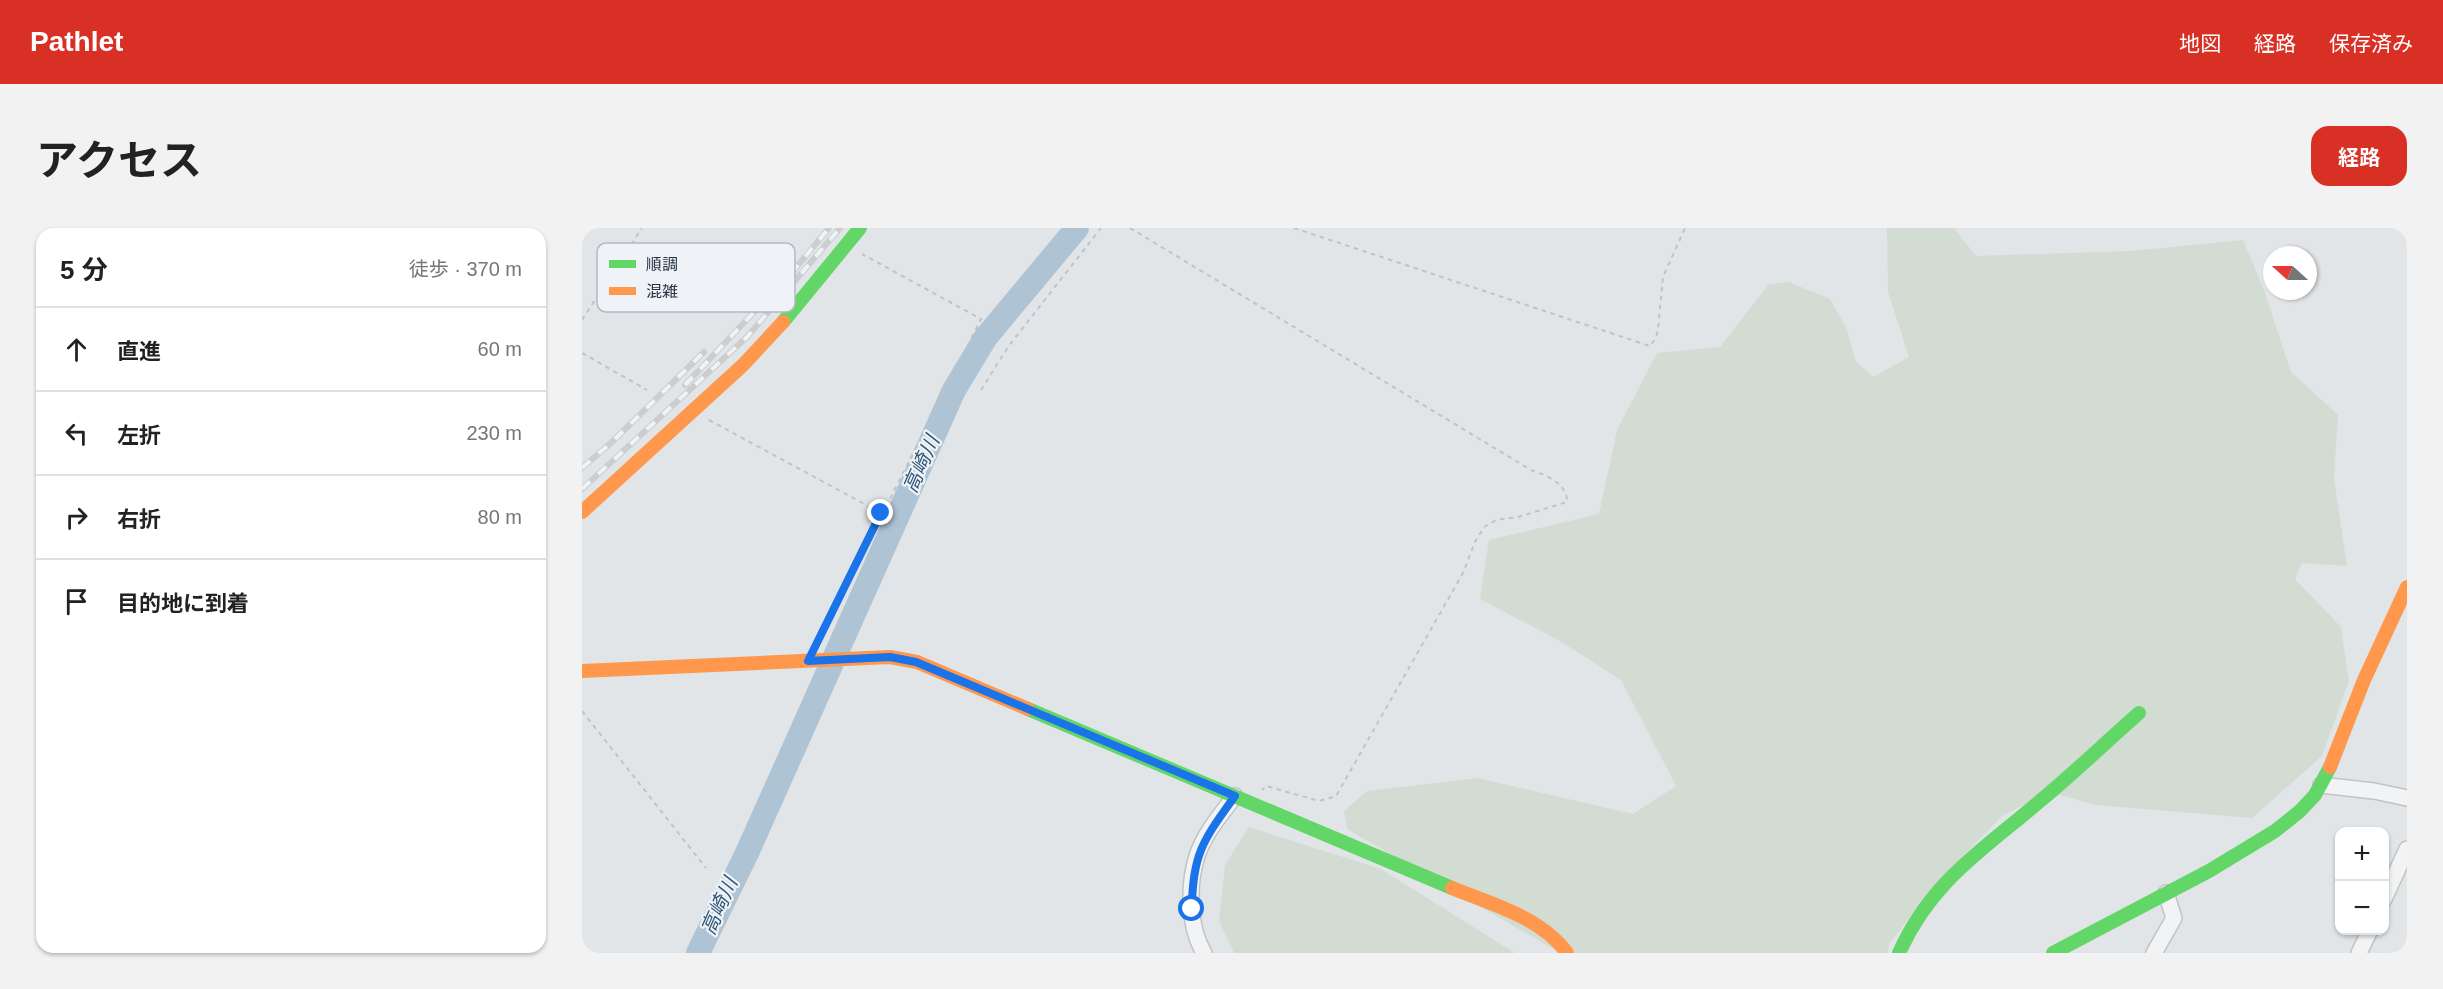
<!DOCTYPE html>
<html lang="ja">
<meta charset="utf-8">
<style>
body{margin:0;font-family:Arial,"Noto Sans JP",sans-serif;background:#f2f2f2;color:#222}
.controls{position:absolute;right:18px;bottom:18px;display:grid;overflow:hidden;border-radius:12px;box-shadow:0 2px 4px #0004}
.controls button{width:54px;height:54px;display:grid;place-items:center;padding:0;border:0;border-bottom:2px solid #e0e0e0;background:#fff;color:#222;font:30px sans-serif}
.compass{position:absolute;left:1681px;top:18px;width:54px;height:54px;border-radius:50%;background:#fff;box-shadow:0 2px 4px #0004;rotate:291deg}
.stop{position:absolute;width:18px;height:18px;margin:-14px;border:4px solid #1a73e8;border-radius:50%;background:#fff}
.stop.end{background:#1a73e8;border-color:#fff;box-shadow:0 2px 6px #0008}
.list{margin:0;padding:0;list-style:none}
h2{display:flex;justify-content:space-between;align-items:center;height:78px;margin:0;padding:0 24px;font-size:26px}
h2 small{font-size:20px;font-weight:400;color:#767676}
.list li{display:grid;grid-template-columns:39px 1fr auto;gap:18px;align-items:center;box-sizing:border-box;height:84px;padding:0 24px;border-top:2px solid #e0e0e0}
.list b{display:block;font-size:22px;white-space:nowrap}
.list em{font-size:20px;font-style:normal;color:#767676}
.icon{flex:none;width:33px;height:33px;fill:none;stroke:currentColor;stroke-width:2;stroke-linecap:round;stroke-linejoin:round}
.map{position:relative;flex:none;width:1825px;height:725px;overflow:hidden;border-radius:18px}
header{display:flex;align-items:center;gap:36px;box-sizing:border-box;height:84px;padding:0 30px;background:#d93025;color:#fff}
header strong{font-size:28px}
nav{display:flex;gap:33px;margin-inline-start:auto;font-size:21px}
.intro{display:flex;align-items:center;justify-content:space-between;box-sizing:border-box;height:144px;padding:0 36px}
h1{margin:0;font-size:42px}
.button{padding:15px 27px;border-radius:18px;background:#d93025;color:#fff;font-size:21px;font-weight:700}
main{display:flex;gap:36px;padding:0 36px}
aside{flex:1;background:#fff;border-radius:18px;box-shadow:0 2px 4px #0004}
.map>svg:first-child{display:block}
.green{fill:#d3dcd2}
.lines{fill:none;stroke-linecap:round;stroke-linejoin:round}
.river{stroke:#aec4d4;stroke-width:24}
.street-casing{stroke:#c0c3c6;stroke-width:18}
.path{stroke:#c0c3c6;stroke-width:2;stroke-dasharray:4.5 4.5;stroke-linecap:butt}
.street{stroke:#f2f3f4;stroke-width:15}
.fast{stroke:#63d668;stroke-width:14}
.slow{stroke:#ff974d;stroke-width:14}
.rail-casing{stroke:#cbcdcf;stroke-width:6}
.rail{stroke:#eff3f7;stroke-width:4;stroke-dasharray:11;stroke-linecap:butt}
.route{stroke:#1a73e8;stroke-width:8}
.labels{text-anchor:middle;stroke-width:4.5;stroke-linejoin:round;paint-order:stroke}
.water-label{font-size:20px;font-style:italic;fill:#2f5678;stroke:#eff3f7}
.key{fill:#eff3f7;stroke:#b3b9c1;stroke-width:1.5}
.key-label{font-size:16px;fill:#273342}
</style>
<header>
<strong>Pathlet</strong>
<nav><a>地図</a><a>経路</a><a>保存済み</a></nav>
</header>
<div class="intro"><h1>アクセス</h1><a class="button">経路</a></div>
<main>
<aside>
<h2>5 分<small>徒歩 · 370 m</small></h2>
<ul class="list">
<li><svg class="icon" aria-label="ahead" viewBox="0 0 24 24"><path d="M12 20V5M6 11l6-6 6 6"/></svg><div><b>直進</b></div><em>60 m</em></li>
<li><svg class="icon" aria-label="left" viewBox="0 0 24 24"><path d="M17 20v-9H6M10 6l-5 5 5 5"/></svg><div><b>左折</b></div><em>230 m</em></li>
<li><svg class="icon" aria-label="right" viewBox="0 0 24 24"><path d="M7 20v-9h11M14 6l5 5-5 5"/></svg><div><b>右折</b></div><em>80 m</em></li>
<li><svg class="icon" aria-label="arrive" viewBox="0 0 24 24"><path d="M6 21V4h12l-3 4 3 4H6"/></svg><div><b>目的地に到着</b></div></li>
</ul>
</aside>
<div class="map">
<svg width="1825" height="725" viewBox="0 0 1825 725">
<rect width="100%" height="100%" fill="#e2e5e8"/>
<!-- green -->
<path class="green" d="M1305 0H1372L1394 28 1548 23 1661 12 1682 62 1709 144 1756 187 1752 251 1765 338 1720 335 1713 351 1759 399 1767 453 1740 528 1670 590 1514 577 1467 564 1420 588 1352 658 1307 716 1306 725H978L765 601 762 583 785 563 896 550 1051 586 1094 558 1039 452 978 413 898 371 907 312 1017 286 1035 202 1075 125 1138 119 1187 56 1207 54 1248 71 1265 101 1273 132 1291 149 1327 129 1306 64Z
M667 599 799 641 933 725H652L637 693 643 637Z"/>
<g class="lines">
<!-- river -->
<path class="river" d="M116 725 165 625 372 162 404 109 495 0"/>
<defs>
<path id="street" d="M1739 557 1792 563 1825 570
M1802 671 1825 621
M622 725C606 698 606 657 615 628 622 606 639 586 653 568
M1572 725 1592 690 1584 665
M1777 725 1788 702"/>
</defs>
<!-- street casing -->
<use href="#street" class="street-casing"/>
<!-- path -->
<path class="path" d="M548 0 949 242C964 247 986 256 985 274L936 289 914 292 902 299 893 314 881 345 754 568 737 573 684 558 680 562
M712 0 1068 118 1074 110 1076 101 1081 49 1103 0
M0 92 60 0
M0 125 65 162
M399 162 426 119 519 0
M127 192 299 285
M235 415 399 91 280 26
M0 483 124 640"/>
<!-- street -->
<use href="#street" class="street"/>
<!-- fast -->
<path class="fast" d="M201 94 278 0
M446 481 870 660
M1317 725C1349 653 1401 622 1458 573 1492 545 1524 514 1557 485
M1471 725 1627 643 1693 603 1718 583 1733 567 1748 539"/>
<!-- slow -->
<path class="slow" d="M0 284 161 137 201 94
M0 443 308 429 335 434 446 481
M1748 539 1782 452 1825 359
M870 660C909 676 959 689 985 725"/>
<defs>
<path id="rail" d="M103 157 212 42 247 0
M0 240 30 214 122 124
M0 261 165 109 258 0"/>
</defs>
<!-- rail casing -->
<use href="#rail" class="rail-casing"/>
<!-- rail -->
<use href="#rail" class="rail"/>
</g>
<g class="lines">
<!-- route -->
<path class="route" d="M299 285 226 433 308 429 334 434 653 568C622 611 610 626 610 681"/>
</g>
<g class="labels">
<!-- water labels -->
<g class="water-label">
<text transform="translate(339 236) rotate(-66)" y="7">高崎川</text>
<text transform="translate(137 678) rotate(-66)" y="7">高崎川</text>
</g>
</g>
<!-- legend -->
<rect x="15" y="15" width="198" height="69" rx="9" class="key"/>
<rect x="27" y="32" width="27" height="8" fill="#63d668"/>
<rect x="27" y="59" width="27" height="8" fill="#ff974d"/>
<g class="key-label">
<text x="64" y="42">順調</text>
<text x="64" y="69">混雑</text>
</g>
</svg>
<div class="controls">
<button>+</button>
<button>−</button>
</div>
<svg class="compass" viewBox="-18 -18 36 36"><path d="M0-13l5 13h-10z" fill="#e53935"/><path d="M0 13l5-13h-10z" fill="#767676"/></svg>
<div class="stop" style="left:610px;top:681px"></div>
<div class="stop end" style="left:299px;top:285px"></div>
</div>
</main>
